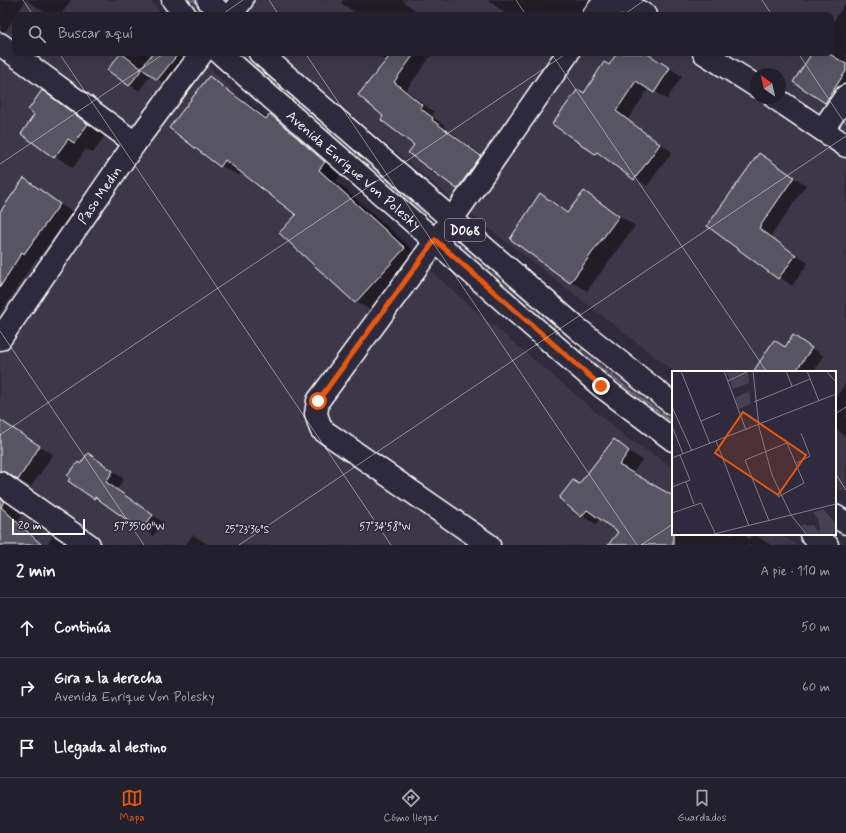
<!DOCTYPE html>
<html lang="es">
<meta charset="utf-8">
<style>
body{margin:0;font-family:Mynerve,sans-serif;background:#2b2836;color:#f1f3f6}
.compass{position:absolute;left:750px;top:68px;width:36px;height:36px;border-radius:50%;background:#23202e;box-shadow:0 4px 16px #0002;rotate:326deg}
.scale{position:absolute;left:12px;bottom:10px;width:73px;box-sizing:border-box;padding-left:4px;border:2px solid #fff;border-top:0;font-size:11px;line-height:14px;white-space:nowrap;color:#fff;-webkit-text-stroke:3px #2f2a3d;paint-order:stroke}
.stop{position:absolute;width:12px;height:12px;margin:-9px;border:3px solid #ea580c;border-radius:50%;background:#fff}
.stop.end{background:#ea580c;border-color:#fff;box-shadow:0 1px 4px #0008}
.list{margin:0;padding:0;list-style:none}
h2{display:flex;justify-content:space-between;align-items:center;height:52px;margin:0;padding:0 16px;font-size:17px}
h2 small{font-size:13px;font-weight:400;color:#a3a3aa}
.list li{display:grid;grid-template-columns:26px 1fr auto;gap:12px;align-items:center;box-sizing:border-box;height:60px;padding:0 16px;border-top:1px solid #403e4a}
.list b{display:block;font-size:15px;white-space:nowrap}
.list p{margin:0;font-size:13px;white-space:nowrap;color:#a3a3aa}
.list em{font-size:13px;font-style:normal;color:#a3a3aa}
.icon{flex:none;width:22px;height:22px;fill:none;stroke:currentColor;stroke-width:2;stroke-linecap:round;stroke-linejoin:round}
.map{position:relative;flex:none;width:846px;height:545px;overflow:hidden}
.search{position:absolute;background:#23202e;box-shadow:0 4px 16px #0002;left:12px;right:12px;top:12px;height:44px;display:flex;align-items:center;gap:10px;box-sizing:border-box;padding:0 14px;border-radius:8px;color:#a3a3aa;font-size:15px}
.sheet{height:232px;background:#23202e}
nav{display:flex;justify-content:space-around;align-items:center;box-sizing:border-box;height:56px;border-top:1px solid #403e4a;background:#23202e;font-size:11px;color:#a3a3aa}
nav a{display:grid;justify-items:center;gap:2px}
nav .on{color:#ea580c}
.map>svg:first-child{display:block}
.built{fill:#3c3749;fill-rule:evenodd}
.green{fill:#464152;stroke:#a2a0a8}
.shadow{fill:#0007}
.building{fill:#595564;stroke:#fff}
.lines{fill:none;stroke-linecap:round;stroke-linejoin:round}
.minor-casing{stroke:#fff;stroke-width:25}
.major-casing{stroke:#fff;stroke-width:25}
.minor{stroke:#2f2a3d;stroke-width:22}
.major{stroke:#2f2a3d;stroke-width:22}
.route{stroke:#ea580c;stroke-width:5}
.ticks{fill:none;stroke:#fff;stroke-width:1;stroke-opacity:0.45}
.labels{text-anchor:middle;stroke-width:3.5;stroke-linejoin:round;paint-order:stroke}
.shield{fill:#2f2a3d;stroke:#c1bfc5;stroke-width:1}
.shield-label{font-size:13px;font-weight:bold;fill:#fff}
.street-label{font-size:14px;fill:#fff;stroke:#2f2a3d}
.inset-road{fill:none;stroke:#827f8b;stroke-width:1}
.view{fill:#e8590c;fill-opacity:0.15;stroke:#e8590c;stroke-width:2}
.inset-edge{fill:none;stroke:#fff;stroke-width:2}
.ticks-label{font-size:10px;text-anchor:middle;fill:#fff;stroke:#2f2a3d;stroke-width:3.5;stroke-linejoin:round;paint-order:stroke}
</style>
<div class="map">
<svg width="846" height="545" viewBox="0 0 846 545">
<rect width="100%" height="100%" fill="#2f2a3d"/>
<filter id="ink" filterUnits="userSpaceOnUse"><feTurbulence type="fractalNoise" baseFrequency=".025" numOctaves="2"/><feDisplacementMap in="SourceGraphic" scale="8" xChannelSelector="R" yChannelSelector="G"/><feConvolveMatrix kernelMatrix="1 2 1 2 8 2 1 2 1" color-interpolation-filters="sRGB"/></filter>
<g filter="url(#ink)">
<!-- built -->
<path class="built" d="M0 0H150L163 15H15V53H197L221 79 462 299 627 438 673 467V534H779L797 545H0Z
M223 0H846V494L835 486V372H675L460 206 279 53H831V15H235ZM756 74H780V98H756Z"/>
<!-- green -->
<path class="green" d="M187 0H194L200 9 196 11Z
M239 53H245L426 215 422 216Z
M453 238H455L555 325 554 329 452 242Z
M581 349H584L673 417V423L581 353Z"/>
<!-- shadow -->
<path class="shadow" d="M0 0H71L61 15H49L26 0 1 38Z
M343 0H404L403 1 421 15H359L341 3Z
M488 0H600L598 15H507Z
M844 5 846 6V110L844 113 794 82 813 53H831V25Z
M122 53H192L167 85 151 75 139 91 109 70Z
M381 53H433L406 90 434 112 432 116 445 126 444 127 493 163 470 195 457 188 385 116 387 62 379 56Z
M618 53H646L682 76 667 99 649 88 628 119 672 152 647 186 554 124 585 94 609 66Z
M209 77 227 88 268 118 270 115 288 126 343 173 336 181 423 259 374 312 356 302 297 214 242 172 239 176 221 166Z
M42 92 60 102 105 135 93 153 86 149 73 168 22 134 36 115Z
M759 154 806 185 771 236 808 263 792 286 708 226Z
M24 180 72 212 37 260 36 259 0 314V214Z
M584 192 635 226 587 291 571 282 541 195 569 213Z
M793 336 824 356 813 372H754L785 348Z
M846 383V437L835 428V398Z
M19 433 53 454 31 487 15 477 8 478 1 497 23 513 19 520 37 538 30 545H0V436Z
M614 441 642 460 632 474 673 497V534H743L749 539 754 534 771 545H609L619 531 600 518 596 524 582 516 580 485Z
M100 462 124 479 117 489 164 523 153 536 94 498 81 465Z
M193 535 206 543 209 545H185Z
M53 536 60 540 67 545H47Z"/>
<!-- building -->
<path class="building" d="M121 53 142 69 129 86 107 70Z
M153 53H179L157 80 141 68Z
M392 53H415L394 82 422 105 420 108 433 118 432 120 481 156 457 189 408 153 414 145 381 120 383 116 358 95Z
M617 53H646L670 68 654 93 636 81 616 111 660 144 634 180 597 152 595 154 552 124 578 89 584 93 604 62 609 65Z
M812 53H828L846 64V71L825 103 793 82Z
M209 76 266 119 270 114 325 162 319 170 405 248 355 303 279 233 296 215 225 160 220 167 169 128Z
M42 90 88 124 74 143 68 139 54 158 21 134 34 115 28 110Z
M759 153 794 177 759 228 796 255 778 279 707 226Z
M24 178 60 204 24 254 22 252 0 287V212Z
M584 191 619 216 570 283 510 239 540 193 567 213Z
M793 335 812 348 795 372H753L774 340 785 347Z
M0 420 40 446 18 480 7 473 0 471Z
M614 439 629 451 619 465 673 496V545H608L618 532 587 510 581 517 559 498 573 480 579 484Z
M88 453 113 471 106 482 153 515 141 530 95 497 94 499 68 481 70 478 67 476 78 462 80 464Z
M0 498 4 501 1 507 42 545H0Z"/>
<g class="lines">
<defs>
<g id="minor">
<path d="M231 15 242 0"/>
<path d="M594 15 600 7C623 2 624 2 645 15"/>
<path d="M0 44 135 143"/>
<path d="M704 53 756 86"/>
<path d="M775 98 846 146"/>
<path d="M823 129 846 96"/>
<path id="s1" d="M0 339 135 143 202 53"/>
<path d="M0 483 89 545"/>
<path d="M489 545 321 429 316 414 318 401 452 219 568 53"/>
</g>
<g id="major">
<path d="M173 0 185 15"/>
<path d="M208 0 222 15"/>
<path id="s2" d="M220 53 601 386 673 440"/>
<path d="M260 53 578 329 673 404"/>
<path d="M835 516 846 523"/>
<path d="M811 534 827 545"/>
</g>
</defs>
<!-- minor casing -->
<use href="#minor" class="minor-casing"/>
<!-- major casing -->
<use href="#major" class="major-casing"/>
<!-- minor -->
<use href="#minor" class="minor"/>
<!-- major -->
<use href="#major" class="major"/>
</g>
</g>
<g class="lines" filter="url(#ink)">
<!-- route -->
<path class="route" d="M318 401 435 240 601 386"/>
</g>
<!-- ticks -->
<path class="ticks" d="M23 0 33 15M269 0 279 15M516 0 526 15M762 0 772 15M221 15 243 0M623 15 645 0M59 53 391 545M305 53 637 545M551 53 767 372M798 53 846 125M0 164 165 53M0 331 144 545M835 414 846 407M0 435 567 53M835 473 846 490M239 545 846 136M641 545 673 524"/>
<g class="labels">
<!-- shield labels -->
<rect class="shield" x="445" y="219" width="40" height="22" rx="3"/>
<g class="shield-label">
<text x="465" y="235">D068</text>
</g>
<!-- street labels -->
<g class="street-label">
<text dy="5" stroke="none"><textPath href="#s2" startOffset="178">Avenida Enrique Von Polesky</textPath></text>
<text dy="5" stroke="none"><textPath href="#s1" startOffset="175">Paso Medin</textPath></text>
</g>
</g>
<!-- overview -->
<g transform="translate(672 371)">
<rect width="164" height="164" fill="#2f2a3d"/>
<path d="M54 0H76L77 12 61 18ZM77 20 79 33 67 38 63 27ZM151 138 164 153V164H136L129 155 133 153 135 155 142 154 145 159 148 160 146 147 141 142Z" fill="#464152"/>
<path class="inset-road" d="M9 0 38 73M52 0 74 59M81 0 87 56 100 104 119 144 135 164M114 0 120 15M135 0 147 30M154 0 164 11M56 10 77 0M82 31 138 8M0 36 20 80M29 50 48 42M0 55 11 83M44 70 77 155M0 87 164 23M125 92 138 85 129 62M14 111 22 133M0 116 18 109 8 84M0 142 29 132 43 162M97 150 73 89 115 72 132 112 106 126M38 164 164 133"/>
<path class="view" d="M71 41 134 84 106 124 43 82Z"/>
<rect width="164" height="164" class="inset-edge"/>
</g>
<g class="ticks-label">
<text x="139" y="530">57°35'00"W</text>
<text x="385" y="530">57°34'58"W</text>
<text x="247" y="533">25°23'36"S</text>
</g>
</svg>
<svg class="compass" viewBox="-18 -18 36 36"><path d="M0-13l5 13h-10z" fill="#e53935"/><path d="M0 13l5-13h-10z" fill="#a3a3aa"/></svg>
<div class="scale">20 m</div>
<div class="stop" style="left:318px;top:401px"></div>
<div class="stop end" style="left:601px;top:386px"></div>
<div class="search"><svg class="icon" aria-label="search" viewBox="0 0 24 24"><circle cx="10" cy="10" r="6"/><path d="M15 15l6 6"/></svg>Buscar aquí</div>
</div>
<section class="sheet">
<h2>2 min<small>A pie · 110 m</small></h2>
<ul class="list">
<li><svg class="icon" aria-label="ahead" viewBox="0 0 24 24"><path d="M12 20V5M6 11l6-6 6 6"/></svg><div><b>Continúa</b></div><em>50 m</em></li>
<li><svg class="icon" aria-label="right" viewBox="0 0 24 24"><path d="M7 20v-9h11M14 6l5 5-5 5"/></svg><div><b>Gira a la derecha</b><p>Avenida Enrique Von Polesky</p></div><em>60 m</em></li>
<li><svg class="icon" aria-label="arrive" viewBox="0 0 24 24"><path d="M6 21V4h12l-3 4 3 4H6"/></svg><div><b>Llegada al destino</b></div></li>
</ul>
</section>
<nav>
<a class="on"><svg class="icon" aria-label="map" viewBox="0 0 24 24"><path d="M3 6l6-2 6 2 6-2v14l-6 2-6-2-6 2zM9 4v14M15 6v14"/></svg>Mapa</a>
<a><svg class="icon" aria-label="directions" viewBox="0 0 24 24"><path d="M12 3l9 9-9 9-9-9zM9 14v-3h6M13 9l2 2-2 2"/></svg>Cómo llegar</a>
<a><svg class="icon" aria-label="saved" viewBox="0 0 24 24"><path d="M7 4h10v16l-5-4-5 4z"/></svg>Guardados</a>
</nav>
